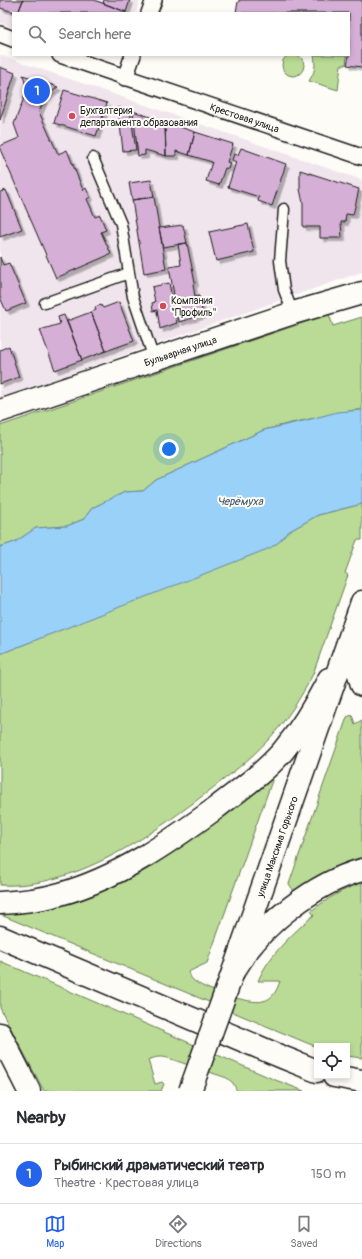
<!DOCTYPE html>
<meta charset="utf-8">
<style>
body{margin:0;font-family:Pangolin,sans-serif;background:#f2f2f3;color:#2b2b33}
.controls{position:absolute;right:12px;bottom:12px;display:grid;overflow:hidden;border-radius:0px;box-shadow:0 2px 6px #0003}
.controls button{width:36px;height:36px;display:grid;place-items:center;padding:0;border:0;border-bottom:1px solid #e1e1e2;background:#fff;color:#2b2b33;font:20px sans-serif}
.you{position:absolute;left:169px;top:449px;width:14px;height:14px;margin:-10px;border:3px solid #fff;border-radius:50%;background:#1a73e8;box-shadow:0 0 0 6px #1a73e833}
.badge{display:grid;place-items:center;width:26px;height:26px;border-radius:50%;background:#2563eb;color:#fff;font-size:13px;font-weight:700}
.pin{position:absolute;translate:-50% -50%;border:2px solid #fff;box-shadow:0 1px 4px #0006}
.list{margin:0;padding:0;list-style:none}
h2{display:flex;justify-content:space-between;align-items:center;height:52px;margin:0;padding:0 16px;font-size:17px}
h2 small{font-size:13px;font-weight:400;color:#7c7c81}
.list li{display:grid;grid-template-columns:26px 1fr auto;gap:12px;align-items:center;box-sizing:border-box;height:60px;padding:0 16px;border-top:1px solid #e1e1e2}
.list b{display:block;font-size:15px;white-space:nowrap}
.list p{margin:0;font-size:13px;white-space:nowrap;color:#7c7c81}
.list em{font-size:13px;font-style:normal;color:#7c7c81}
.icon{flex:none;width:22px;height:22px;fill:none;stroke:currentColor;stroke-width:2;stroke-linecap:round;stroke-linejoin:round}
.map{position:relative;flex:none;width:362px;height:1091px;overflow:hidden}
.search{position:absolute;background:#fff;box-shadow:0 2px 6px #0003;left:12px;right:12px;top:12px;height:44px;display:flex;align-items:center;gap:10px;box-sizing:border-box;padding:0 14px;border-radius:0px;color:#7c7c81;font-size:15px}
.sheet{height:112px;background:#fff}
nav{display:flex;justify-content:space-around;align-items:center;box-sizing:border-box;height:56px;border-top:1px solid #e1e1e2;background:#fff;font-size:11px;color:#7c7c81}
nav a{display:grid;justify-items:center;gap:2px}
nav .on{color:#2563eb}
.map>svg:first-child{display:block}
.built{fill:#f1e5ed}
.green{fill:#b9db95;stroke:#6a7c58}
.water{fill:#9ad1f9;stroke:#6889a1}
.building{fill:#d6afd7;stroke:#1c1c1c;filter:url(#shadow)}
.lines{fill:none;stroke-linecap:round;stroke-linejoin:round}
.service-casing{stroke:#1c1c1c;stroke-width:13}
.pedestrian-casing{stroke:#1c1c1c;stroke-width:18}
.tertiary-casing{stroke:#1c1c1c;stroke-width:25}
.secondary-casing{stroke:#1c1c1c;stroke-width:25}
.primary-casing{stroke:#1c1c1c;stroke-width:25}
.service{stroke:#fdfcf7;stroke-width:10}
.pedestrian{stroke:#fdfcf7;stroke-width:15}
.tertiary{stroke:#fdfcf7;stroke-width:22}
.secondary{stroke:#fdfcf7;stroke-width:22}
.primary{stroke:#fdfcf7;stroke-width:22}
.primary-bridge-casing{stroke:#1c1c1c;stroke-width:25;stroke-linecap:butt}
.primary-bridge{stroke:#fdfcf7;stroke-width:22}
.poi-dot{fill:#d1495b;stroke:#fdfcf7;stroke-width:1.5}
.labels{text-anchor:middle;stroke-width:4;stroke-linejoin:round;paint-order:stroke}
.poi-label{font-size:10px;fill:#1c1c1c;stroke:#fdfcf7;text-anchor:start}
.street-label{font-size:10px;fill:#1c1c1c;stroke:#fdfcf7}
.water-label{font-size:11px;font-style:italic;fill:#485b69;stroke:#fdfcf7}
</style>
<div class="map">
<svg width="362" height="1091" viewBox="0 0 362 1091">
<defs>
<filter id="shadow"><feDropShadow dx="3.5" dy="3.5" stdDeviation="0" flood-color="#0004"/></filter>
</defs>
<rect width="100%" height="100%" fill="#fdfcf7"/>
<filter id="ink" filterUnits="userSpaceOnUse"><feTurbulence type="fractalNoise" baseFrequency=".025" numOctaves="2"/><feDisplacementMap in="SourceGraphic" scale="8" xChannelSelector="R" yChannelSelector="G"/><feConvolveMatrix kernelMatrix="1 2 1 2 8 2 1 2 1" color-interpolation-filters="sRGB"/></filter>
<g filter="url(#ink)">
<!-- built -->
<path class="built" d="M0 0H140L136 13H13V28L0 23Z
M0 55 362 180V272L0 398Z"/>
<!-- green -->
<path class="green" d="M282 65a11 11 0 1 1 22 0a11 11 0 1 1-22 0Z
M314 55H347L346 65H341L338 90 309 81C315 71 316 67 314 55Z
M329 314 333 326 362 317V410H354L291 423 264 430 156 480 143 491 125 492 92 508 84 519 67 526 36 528 15 542 0 547V426Z
M362 504V540H357L345 573 348 575 313 674C301 698 287 719 269 739 250 760 227 777 205 794 149 837 73 889 0 885V654L279 542 288 532 318 515Z
M352 715 355 724 362 720V857C335 865 317 875 294 891L289 884 347 717Z
M272 777 273 778 207 963 188 972C189 975 191 978 193 980 202 989 251 1005 263 1001 273 999 277 990 280 981H258C268 956 294 932 314 915L311 911C327 899 343 889 362 883V1058L347 1056V1046L317 1047 307 1043 1 915C22 913 44 911 64 905 143 882 209 829 272 777Z
M0 961 273 1079 304 1091H237L233 1083 227 1078 168 1058C160 1056 155 1057 148 1060L155 1084 162 1082 164 1084 161 1091H44L0 1008Z"/>
<!-- water -->
<path class="water" d="M362 410V504L318 515 288 532 279 542 270 548 0 654V547L15 542 36 528 67 526 84 519 92 508 125 492 143 491 156 480 264 430 311 419 337 412Z"/>
<!-- building -->
<path class="building" d="M0 0H23L18 13 0 8Z
M23 0H94L126 12V13H18Z
M104 0H130L126 12 103 3Z
M239 0H362V67L347 65 349 55V13H239L236 12 238 2H239Z
M0 67 15 73 0 120Z
M23 75 58 87 45 97 39 112 58 154 67 150 83 190 86 188 90 197 87 199 95 217 100 215 106 230 101 232 111 254 56 278 0 149V146L19 138 14 124 27 90Z
M64 90 107 103 96 136 54 123Z
M118 107 130 111 136 150 123 151Z
M133 111 165 122 166 156 145 150V155L138 156Z
M165 122 195 132 189 155 176 151V156H166Z
M195 132 233 144 227 162 230 163 228 169 225 168 219 185 206 181 212 162 189 155Z
M241 148 286 164 272 206 258 201 259 197 228 187 236 162 232 160 234 154 238 155Z
M300 170 359 189 353 215 346 214 345 222H341L342 238H320V227H303V203L300 189Z
M151 180 154 197 132 200 129 183Z
M6 190 22 229 0 237V192Z
M154 197 166 269 144 273 132 200Z
M248 224 254 252 216 261 209 232Z
M183 225 187 243 163 247 159 228Z
M187 243 195 283 193 284 195 297 199 296 203 315 179 322 169 267 181 265 178 244Z
M0 257 3 265 9 263 26 303 6 311 0 297Z
M169 283 177 323 160 329 157 310 153 311 152 303 155 302 152 287Z
M119 302 134 341 106 351 91 312 96 310 95 307 101 305 103 308Z
M91 312 106 351 82 360 67 321Z
M64 315 82 360 55 370 40 330 60 324 58 317Z
M9 346 19 377 0 384V350Z"/>
<g class="lines">
<defs>
<path id="service" d="M93 158 121 224 133 297 154 359
M284 209 280 261 284 290 293 313
M45 303 129 273"/>
<g id="pedestrian">
<path d="M149 13 154 0"/>
<path d="M0 34 13 39"/>
<path id="s1" d="M60 55 362 157"/>
<path d="M125 78 133 55"/>
</g>
<g id="tertiary">
<path id="s2" d="M0 411 293 313 362 293"/>
</g>
<path id="secondary" d="M355 625C352 645 356 666 362 685
M0 903C20 902 40 900 60 894 118 878 168 843 216 808 239 790 264 773 283 751 301 729 316 704 329 679
M0 937 282 1057 317 1071
M237 966C262 924 315 883 362 870
M0 1034 29 1091
M334 1076 362 1081"/>
<g id="primary">
<path id="s3" d="M233 972 362 602"/>
</g>
</defs>
<!-- service casing -->
<use href="#service" class="service-casing"/>
<!-- pedestrian casing -->
<use href="#pedestrian" class="pedestrian-casing"/>
<!-- tertiary casing -->
<use href="#tertiary" class="tertiary-casing"/>
<!-- secondary casing -->
<use href="#secondary" class="secondary-casing"/>
<!-- primary casing -->
<use href="#primary" class="primary-casing"/>
<!-- service -->
<use href="#service" class="service"/>
<!-- pedestrian -->
<use href="#pedestrian" class="pedestrian"/>
<!-- tertiary -->
<use href="#tertiary" class="tertiary"/>
<!-- secondary -->
<use href="#secondary" class="secondary"/>
<!-- primary -->
<use href="#primary" class="primary"/>
<defs>
<path id="primary-bridge" d="M190 1091 233 972"/>
</defs>
<!-- primary-bridge casing -->
<use href="#primary-bridge" class="primary-bridge-casing"/>
<!-- primary-bridge -->
<use href="#primary-bridge" class="primary-bridge"/>
</g>
</g>
<!-- markers -->
<g class="poi-dot">
<circle cx="72" cy="116" r="4"/>
<circle cx="163" cy="306" r="4"/>
</g>
<g class="labels">
<!-- poi labels -->
<g class="poi-label">
<text x="80" y="114">Бухгалтерия<tspan x="80" dy="12">департамента образования</tspan></text>
<text x="171" y="304">Компания<tspan x="171" dy="12">"Профиль"</tspan></text>
</g>
<!-- street labels -->
<g class="street-label">
<text dy="4" stroke="none"><textPath href="#s1" startOffset="195">Крестовая улица</textPath></text>
<text dy="4" stroke="none"><textPath href="#s2" startOffset="190">Бульварная улица</textPath></text>
<text dy="4" stroke="none"><textPath href="#s3" startOffset="133">улица Максима Горького</textPath></text>
</g>
<!-- water labels -->
<g class="water-label">
<text x="240" y="505">Черёмуха</text>
</g>
</g>
</svg>
<div class="controls">
<button><svg class="icon" aria-label="locate" viewBox="0 0 24 24"><circle cx="12" cy="12" r="6"/><path d="M12 2v4M12 18v4M2 12h4M18 12h4"/></svg></button>
</div>
<div class="you"></div>
<div class="pin badge" style="left:37px;top:91px">1</div>
<div class="search"><svg class="icon" aria-label="search" viewBox="0 0 24 24"><circle cx="10" cy="10" r="6"/><path d="M15 15l6 6"/></svg>Search here</div>
</div>
<section class="sheet">
<h2>Nearby<small></small></h2>
<ul class="list">
<li><span class="badge">1</span><div><b>Рыбинский драматический театр</b><p>Theatre · Крестовая улица</p></div><em>150 m</em></li>
</ul>
</section>
<nav>
<a class="on"><svg class="icon" aria-label="map" viewBox="0 0 24 24"><path d="M3 6l6-2 6 2 6-2v14l-6 2-6-2-6 2zM9 4v14M15 6v14"/></svg>Map</a>
<a><svg class="icon" aria-label="directions" viewBox="0 0 24 24"><path d="M12 3l9 9-9 9-9-9zM9 14v-3h6M13 9l2 2-2 2"/></svg>Directions</a>
<a><svg class="icon" aria-label="saved" viewBox="0 0 24 24"><path d="M7 4h10v16l-5-4-5 4z"/></svg>Saved</a>
</nav>
